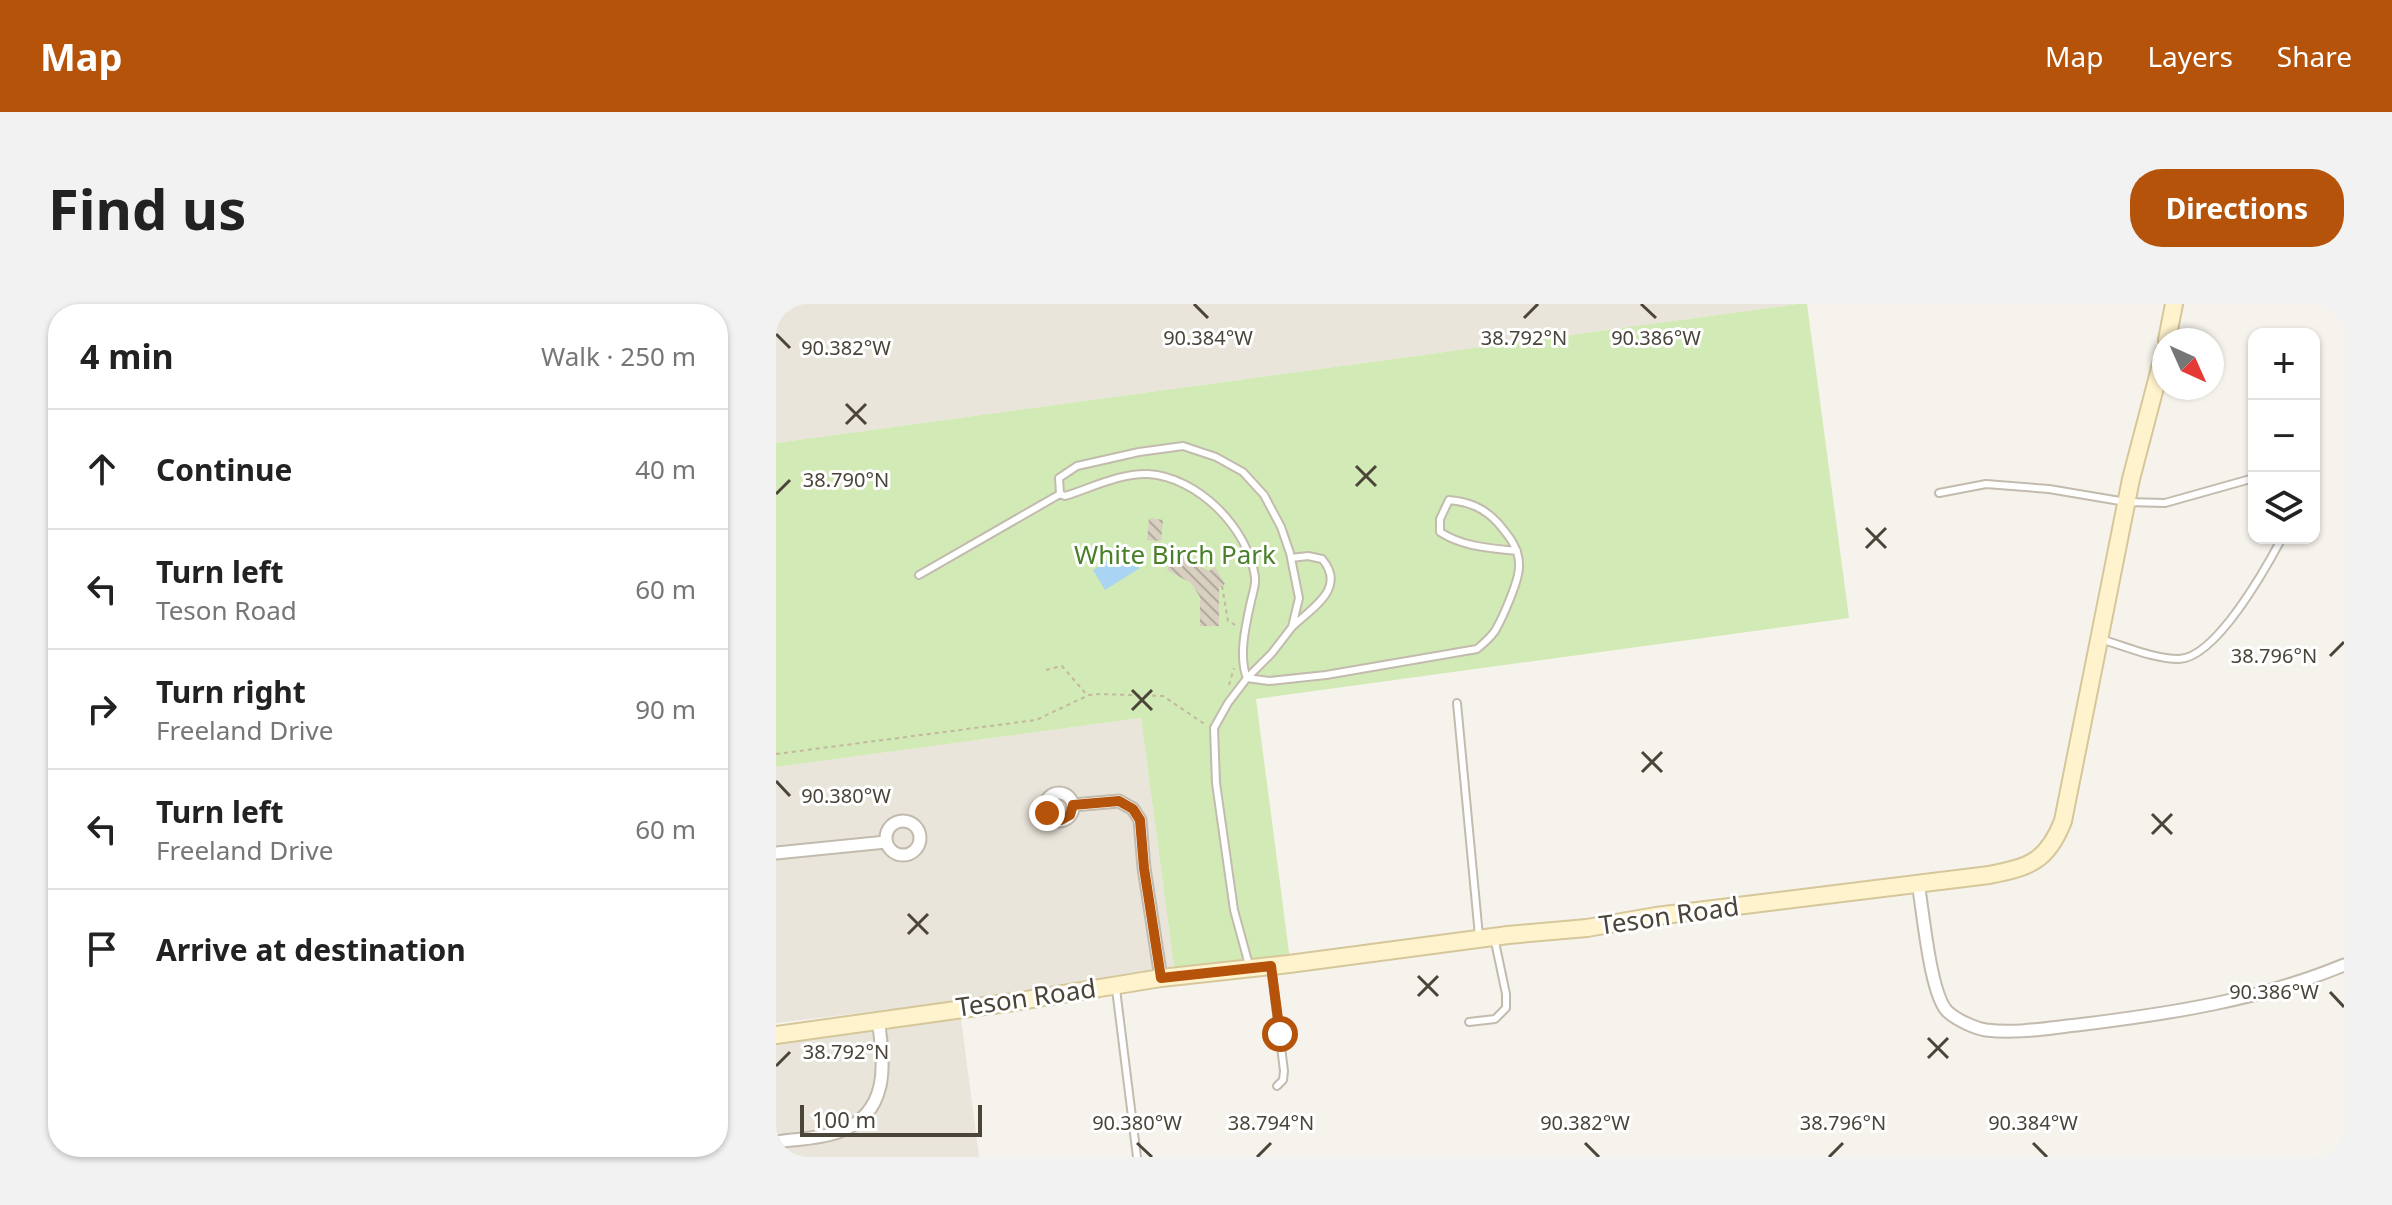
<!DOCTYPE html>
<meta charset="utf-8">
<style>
body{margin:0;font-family:"Noto Sans",sans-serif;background:#f2f2f2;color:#222}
.controls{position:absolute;right:24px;top:24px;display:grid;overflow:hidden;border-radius:16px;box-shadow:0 2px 6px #0004}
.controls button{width:72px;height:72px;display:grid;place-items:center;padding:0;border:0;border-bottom:2px solid #e0e0e0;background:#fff;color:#222;font:40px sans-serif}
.compass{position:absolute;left:1376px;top:24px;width:72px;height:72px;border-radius:50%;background:#fff;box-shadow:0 2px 6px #0004;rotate:135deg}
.scale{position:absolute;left:24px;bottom:20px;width:182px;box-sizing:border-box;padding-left:8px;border:4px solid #4b4439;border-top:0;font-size:22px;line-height:28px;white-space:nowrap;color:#4b4439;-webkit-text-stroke:6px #fff;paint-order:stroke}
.stop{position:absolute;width:24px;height:24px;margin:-18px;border:6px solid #b45309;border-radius:50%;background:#fff}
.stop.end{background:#b45309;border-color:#fff;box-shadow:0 2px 8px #0008}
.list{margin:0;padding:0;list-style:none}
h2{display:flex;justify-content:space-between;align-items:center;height:104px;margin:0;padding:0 32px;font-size:34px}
h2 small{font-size:26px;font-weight:400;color:#767676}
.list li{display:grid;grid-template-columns:52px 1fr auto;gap:24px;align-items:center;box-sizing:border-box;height:120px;padding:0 32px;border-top:2px solid #e0e0e0}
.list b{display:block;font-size:30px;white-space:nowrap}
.list p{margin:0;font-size:26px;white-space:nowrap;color:#767676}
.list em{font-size:26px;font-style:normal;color:#767676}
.icon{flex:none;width:44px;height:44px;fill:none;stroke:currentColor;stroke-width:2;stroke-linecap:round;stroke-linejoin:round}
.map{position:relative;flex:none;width:1568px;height:853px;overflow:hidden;border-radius:32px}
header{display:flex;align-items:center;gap:48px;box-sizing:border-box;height:112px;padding:0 40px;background:#b45309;color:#fff}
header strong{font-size:38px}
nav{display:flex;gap:44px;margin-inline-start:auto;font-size:28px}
.intro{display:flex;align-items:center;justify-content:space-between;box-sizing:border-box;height:192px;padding:0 48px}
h1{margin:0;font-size:56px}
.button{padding:20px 36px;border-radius:32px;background:#b45309;color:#fff;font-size:28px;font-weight:700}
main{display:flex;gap:48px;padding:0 48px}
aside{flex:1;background:#fff;border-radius:32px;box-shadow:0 2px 6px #0004}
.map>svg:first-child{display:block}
.residential{fill:#eae5da}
.park{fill:#d2eab5}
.water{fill:#a9d4f2}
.building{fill:url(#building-back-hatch)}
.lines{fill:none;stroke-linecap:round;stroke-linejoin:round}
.lane-casing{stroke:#c2bbae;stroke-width:10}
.street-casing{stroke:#c2bbae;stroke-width:15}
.secondary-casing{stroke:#d6c79b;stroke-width:20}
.path{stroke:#c4b79f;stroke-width:2;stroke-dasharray:4 4;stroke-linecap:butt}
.lane{stroke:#fff;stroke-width:6}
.street{stroke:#fff;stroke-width:11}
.secondary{stroke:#fff3cd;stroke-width:16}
.route{stroke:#b45309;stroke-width:10}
.ticks{fill:none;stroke:#4b4439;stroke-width:3}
.labels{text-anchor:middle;stroke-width:6;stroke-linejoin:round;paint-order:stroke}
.park-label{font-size:26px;fill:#4a7f2a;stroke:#fff}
.street-label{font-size:26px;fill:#4b4439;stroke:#fff}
.ticks-label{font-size:20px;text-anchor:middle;fill:#4b4439;stroke:#fff;stroke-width:6;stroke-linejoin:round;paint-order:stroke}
</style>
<header>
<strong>Map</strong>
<nav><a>Map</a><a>Layers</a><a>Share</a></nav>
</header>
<div class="intro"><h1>Find us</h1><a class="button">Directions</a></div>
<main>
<aside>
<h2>4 min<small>Walk · 250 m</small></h2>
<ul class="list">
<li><svg class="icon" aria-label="ahead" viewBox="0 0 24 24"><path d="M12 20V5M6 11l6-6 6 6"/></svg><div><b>Continue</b></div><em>40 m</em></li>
<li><svg class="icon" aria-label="left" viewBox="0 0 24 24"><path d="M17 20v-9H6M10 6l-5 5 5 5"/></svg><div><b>Turn left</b><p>Teson Road</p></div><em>60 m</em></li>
<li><svg class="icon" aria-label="right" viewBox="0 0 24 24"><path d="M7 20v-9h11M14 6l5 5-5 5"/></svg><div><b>Turn right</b><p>Freeland Drive</p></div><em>90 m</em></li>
<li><svg class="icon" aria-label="left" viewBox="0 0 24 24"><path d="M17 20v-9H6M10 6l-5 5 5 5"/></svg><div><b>Turn left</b><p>Freeland Drive</p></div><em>60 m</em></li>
<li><svg class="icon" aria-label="arrive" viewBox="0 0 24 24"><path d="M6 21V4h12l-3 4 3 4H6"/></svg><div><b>Arrive at destination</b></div></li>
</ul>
</aside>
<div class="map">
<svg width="1568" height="853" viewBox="0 0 1568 853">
<defs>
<pattern id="building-back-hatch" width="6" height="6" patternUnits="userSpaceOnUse" patternTransform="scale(2)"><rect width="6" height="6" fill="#d8cfc1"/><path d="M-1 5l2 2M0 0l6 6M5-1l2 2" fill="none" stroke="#b1aa9e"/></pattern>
</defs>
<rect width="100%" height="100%" fill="#f6f3ec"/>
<!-- residential -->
<path class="residential" d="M0 0H1022L0 139Z
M365 414 399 671 0 719V463Z
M185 714 203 853H0V739Z"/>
<!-- park -->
<path class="park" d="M1022 0H1031L1073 314 480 395 514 656 399 671 365 414 0 463V139Z"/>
<!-- water -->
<path class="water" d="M352 244 364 264 329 286 317 266Z"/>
<!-- building -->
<path class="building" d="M373 214 387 216 385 237 371 236Z
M399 249 433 267 439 263 449 280 443 284V322H424V293L415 279 391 266Z"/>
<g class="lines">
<defs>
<path id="lane" d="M1538 173V175
M1163 189 1210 180 1273 185 1350 198 1389 199 1478 174
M515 254 532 252 546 255C571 284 537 303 516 323
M143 271 284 190
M1324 335C1349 342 1377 355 1403 355 1440 354 1490 264 1506 234
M681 399 703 632
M473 661 458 606 440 479 438 424 452 399 471 374 496 349 516 323 523 294 514 249 505 223 488 191 467 168 440 153 407 142 363 148 301 162 283 174 284 190 289 192C315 184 344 169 372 170 422 173 472 224 479 273 480 280 477 289 475 297 470 320 462 352 471 374L493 377 550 371 701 345C707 340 714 334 719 327 726 315 743 277 743 263 744 245 733 232 722 219 708 204 694 198 673 196L664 215V228C687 243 714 244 741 247
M495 662 508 767 507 776 501 782
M340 685 361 853
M693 718 719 715 730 704V690L718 633"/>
<path id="street" d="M269 503a14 14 0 1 1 28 0a14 14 0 1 1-28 0Z
M297 501 343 497 357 505 364 516 368 564 385 674
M110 534a17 17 0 1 1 34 0a17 17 0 1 1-34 0Z
M0 549 110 538
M1142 579C1147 606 1154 692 1172 708 1181 716 1198 724 1210 726 1240 730 1272 724 1301 721 1392 710 1484 696 1568 661
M0 838C20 835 43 835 62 828 114 810 109 759 102 716"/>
<path id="secondary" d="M1391 36 1398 0
M0 731 238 698 385 674 513 660 732 631 811 624 880 612 1213 571C1253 563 1271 558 1287 517L1355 175 1388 49"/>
</defs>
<!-- lane casing -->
<use href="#lane" class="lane-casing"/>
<!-- street casing -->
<use href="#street" class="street-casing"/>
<!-- secondary casing -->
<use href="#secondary" class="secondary-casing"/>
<!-- path -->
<path class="path" d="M446 282 452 317 459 321
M270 366 286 362 311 391
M453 381 458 364
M0 450 260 416 313 391 324 390 387 392 430 421"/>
<!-- lane -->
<use href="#lane" class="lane"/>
<!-- street -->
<use href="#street" class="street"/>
<!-- secondary -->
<use href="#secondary" class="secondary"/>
</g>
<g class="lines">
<!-- route -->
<path class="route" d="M271 509 275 514 285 516 294 511 297 501 343 497 357 505 364 516 368 564 385 674 495 662 504 730"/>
</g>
<!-- ticks -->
<path class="ticks" d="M418 0 432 14M865 0 880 14M748 14 762 0M0 30 14 44M70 100 90 120M70 120 90 100M580 162 600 182M580 182 600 162M0 190 14 176M1090 224 1110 244M1090 244 1110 224M1554 352 1568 338M356 386 376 406M356 406 376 386M866 448 886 468M866 468 886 448M0 477 14 492M1376 510 1396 530M1376 530 1396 510M132 610 152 630M132 630 152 610M642 672 662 692M1554 688 1568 703M642 692 662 672M1152 734 1172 754M1152 754 1172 734M0 762 14 748M361 839 376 853M809 839 823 853M1257 839 1271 853M481 853 495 839M1053 853 1067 839"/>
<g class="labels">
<!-- park labels -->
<g class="park-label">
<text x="399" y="260">White Birch Park</text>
</g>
<!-- street labels -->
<g class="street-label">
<text transform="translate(893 612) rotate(-8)" y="9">Teson Road</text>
<text transform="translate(250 694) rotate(-8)" y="9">Teson Road</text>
</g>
</g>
<g class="ticks-label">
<text x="432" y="41">90.384°W</text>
<text x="748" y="41">38.792°N</text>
<text x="880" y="41">90.386°W</text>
<text x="70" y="51">90.382°W</text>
<text x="70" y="183">38.790°N</text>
<text x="1498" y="359">38.796°N</text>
<text x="70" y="499">90.380°W</text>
<text x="1498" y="695">90.386°W</text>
<text x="70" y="755">38.792°N</text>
<text x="361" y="826">90.380°W</text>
<text x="495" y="826">38.794°N</text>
<text x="809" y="826">90.382°W</text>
<text x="1067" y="826">38.796°N</text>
<text x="1257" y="826">90.384°W</text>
</g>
</svg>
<div class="controls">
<button>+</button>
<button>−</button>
<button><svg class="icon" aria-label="layers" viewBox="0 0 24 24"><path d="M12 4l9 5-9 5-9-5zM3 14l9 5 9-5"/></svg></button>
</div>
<svg class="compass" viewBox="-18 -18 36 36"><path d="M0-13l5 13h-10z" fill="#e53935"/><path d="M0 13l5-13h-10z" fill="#767676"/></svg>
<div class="scale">100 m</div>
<div class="stop" style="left:504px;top:730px"></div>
<div class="stop end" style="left:271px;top:509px"></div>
</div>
</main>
